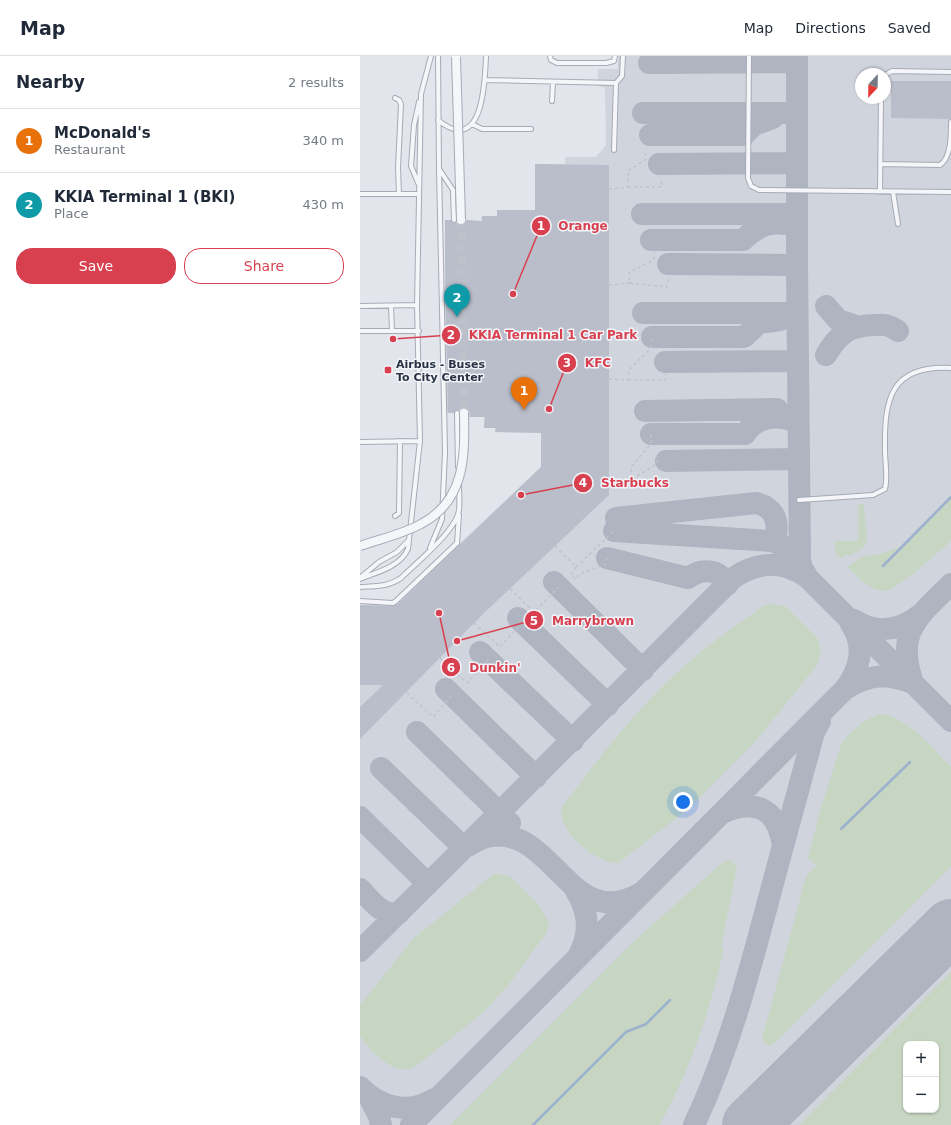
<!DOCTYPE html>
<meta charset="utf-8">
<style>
body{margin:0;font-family:"DejaVu Sans",sans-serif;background:#f2f2f3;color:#1f2937}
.controls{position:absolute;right:12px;bottom:12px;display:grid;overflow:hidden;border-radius:8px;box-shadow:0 1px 3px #0004}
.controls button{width:36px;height:36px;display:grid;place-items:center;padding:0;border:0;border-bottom:1px solid #e0e1e3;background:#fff;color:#1f2937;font:20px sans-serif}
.compass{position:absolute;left:495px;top:12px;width:36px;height:36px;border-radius:50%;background:#fff;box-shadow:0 1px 3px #0004;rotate:202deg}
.you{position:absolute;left:323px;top:746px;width:14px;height:14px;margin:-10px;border:3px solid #fff;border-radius:50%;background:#1a73e8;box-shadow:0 0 0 6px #1a73e833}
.badge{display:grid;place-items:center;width:26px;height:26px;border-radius:50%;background:#d83f4f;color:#fff;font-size:13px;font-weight:700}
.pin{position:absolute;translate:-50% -33px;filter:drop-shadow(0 1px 2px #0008)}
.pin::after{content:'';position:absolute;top:21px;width:14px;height:12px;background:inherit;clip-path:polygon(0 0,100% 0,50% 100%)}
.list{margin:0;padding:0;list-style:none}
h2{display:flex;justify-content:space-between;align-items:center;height:52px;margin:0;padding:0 16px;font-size:17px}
h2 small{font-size:13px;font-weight:400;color:#747a83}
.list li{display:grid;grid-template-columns:26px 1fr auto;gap:12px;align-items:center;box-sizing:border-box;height:64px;padding:0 16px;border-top:1px solid #e0e1e3}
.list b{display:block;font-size:15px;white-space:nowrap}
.list p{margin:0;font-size:13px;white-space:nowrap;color:#747a83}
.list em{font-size:13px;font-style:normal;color:#747a83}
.actions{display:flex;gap:8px;padding:12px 16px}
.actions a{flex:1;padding:9px 0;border:1px solid #d83f4f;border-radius:16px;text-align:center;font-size:14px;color:#d83f4f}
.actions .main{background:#d83f4f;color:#fff}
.map{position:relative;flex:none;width:591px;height:1069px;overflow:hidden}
header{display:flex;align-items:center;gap:24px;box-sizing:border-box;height:56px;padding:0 20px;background:#fff;border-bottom:1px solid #e0e1e3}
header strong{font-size:19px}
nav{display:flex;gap:22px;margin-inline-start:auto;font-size:14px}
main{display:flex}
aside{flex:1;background:#fff}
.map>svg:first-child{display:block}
.built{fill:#d0d4dd;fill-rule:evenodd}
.green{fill:#c6d6c2;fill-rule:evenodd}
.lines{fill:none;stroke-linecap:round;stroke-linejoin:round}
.stream{stroke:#9bb1cd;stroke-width:2.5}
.taxiway{stroke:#aeb4c0;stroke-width:22}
.runway{stroke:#aeb4c0;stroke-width:56}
.building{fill:#b9beca}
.street-tunnel{stroke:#bdc1ca;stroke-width:8;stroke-dasharray:8 4;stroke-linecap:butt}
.lane-casing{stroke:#a7abb6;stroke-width:6}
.path{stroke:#c0c3ca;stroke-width:1.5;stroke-dasharray:3 3;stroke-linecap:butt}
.lane{stroke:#f5f6f9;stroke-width:4}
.street-bridge-casing{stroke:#a7abb6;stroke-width:10;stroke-linecap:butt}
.street-bridge{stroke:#f5f6f9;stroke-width:8}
.poi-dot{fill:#d83f4f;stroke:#f2f4f8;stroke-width:1.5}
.labels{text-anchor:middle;stroke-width:3;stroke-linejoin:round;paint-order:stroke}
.poi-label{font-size:11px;font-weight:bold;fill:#293145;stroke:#f2f4f8;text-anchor:start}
.leader{fill:none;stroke:#d83f4f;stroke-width:1.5}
.callout-dot{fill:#d83f4f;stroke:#f2f4f8;stroke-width:1.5}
.mark-label{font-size:12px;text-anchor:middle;font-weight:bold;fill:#fff}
.callout-label{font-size:12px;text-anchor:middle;font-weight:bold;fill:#d83f4f;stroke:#f2f4f8;stroke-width:3;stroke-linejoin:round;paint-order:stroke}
</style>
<header>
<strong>Map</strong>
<nav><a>Map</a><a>Directions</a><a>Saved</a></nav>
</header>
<main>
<aside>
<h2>Nearby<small>2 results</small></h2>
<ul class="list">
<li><span class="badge" style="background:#e8710a">1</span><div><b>McDonald's</b><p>Restaurant</p></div><em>340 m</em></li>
<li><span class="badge" style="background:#0f9aa8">2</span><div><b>KKIA Terminal 1 (BKI)</b><p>Place</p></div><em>430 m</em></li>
</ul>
<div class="actions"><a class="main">Save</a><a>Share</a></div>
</aside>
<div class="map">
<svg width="591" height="1069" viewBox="0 0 591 1069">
<rect width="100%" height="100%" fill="#e2e5eb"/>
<!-- built -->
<path class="built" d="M258 0H591V1069H0V549L35 548 181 411V377L135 376V372H124V361H109V357H85V164L121 165 122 160H137V154H175V108H205V101H236L246 89 245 32 238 30V13H258ZM501 18H525V42H501ZM546 988H576V1054H546Z"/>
<!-- green -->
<path class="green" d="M591 441V485C579 495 537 535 524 535 511 535 496 520 488 511L503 500 517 499 542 490Z
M498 448H504L507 486 504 491 490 500 487 499 480 502 476 497 474 485H498Z
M412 548 425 550 458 583 461 595 457 609 395 686 327 754 258 807C236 807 196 775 202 751 241 699 281 647 330 605 353 585 379 568 403 550Z
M518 658C544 657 574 693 591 711V810L415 987 408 990 402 983 446 821 456 809 448 802 461 752 481 689 490 677 502 667Z
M368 804H372L377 811 361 891 364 892C350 954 331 1014 299 1069H90L274 885 361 808Z
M135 817 151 821 178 848 187 863 189 870 187 876 149 928 133 946 120 959 56 1010C35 1022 11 996 0 980V949L54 882Z
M591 916V1069H439ZM546 988H576V1054H546Z"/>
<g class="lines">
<!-- stream -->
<path class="stream" d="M523 510 591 441
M481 773 550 706
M173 1069 266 976 286 968 310 944"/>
<!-- taxiway -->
<path class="taxiway" d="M437 0V209L440 504 442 512 448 522
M289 7 437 6
M283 57H437
M290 79H384L394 69 413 62
M299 108 436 107
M282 158H437
M291 184H383C394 173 407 165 423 168
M308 208 437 209
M466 250 478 264 496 270
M283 257H437
M292 281H384L399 267 420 264
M466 299C479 277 489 270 514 269 524 268 530 269 538 275
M305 306 438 305
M285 355 417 353
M291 378H385C398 358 419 359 438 366
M306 405 439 403
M256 462 396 447C413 451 419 463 416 480
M254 475 411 485C424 489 432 492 440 504
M247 502 328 522C341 512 359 512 367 529
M194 526 283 614
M158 562 248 649
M494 564C517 579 541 574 561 558
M120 596 213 685
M553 627C535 576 558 561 591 528
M86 633 176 721
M485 633C500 614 506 589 491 568
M57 676 150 767
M21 712 104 792 373 522C398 505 424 504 448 522L591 665
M0 761 68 828
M423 790 454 676 460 665
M0 833C11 844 22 861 39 857
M215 833C229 855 231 876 219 899
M0 895 104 792C110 789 117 784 123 782 192 761 208 880 281 837
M0 1031C21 1052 48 1059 74 1043
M8 1039 19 1060 21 1069
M51 1069 485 633C510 618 526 617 553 627
M334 1069C376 980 397 884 423 790 418 754 397 742 364 756"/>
<!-- runway -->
<path class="runway" d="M390 1069 591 871"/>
</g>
<!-- building -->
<path class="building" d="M531 25H591V63L531 62Z
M175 108 249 109V439L123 558 0 683V651L23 629H0V549L33 550 38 548 181 411V377L135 376 136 372H124L125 361H110L109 355 104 352 99 354H96L94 357H88L85 213V164H91L93 167H96L102 169 106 164 122 165V160H137V154H175Z"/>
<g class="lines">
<!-- street-tunnel -->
<path class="street-tunnel" d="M101 164 104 357"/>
<defs>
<path id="lane" d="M78 0 79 113 93 134 94 164
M190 0 191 4 197 7H246L254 5 255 0
M389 0 388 122 391 130 399 134 591 136
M525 19 532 15 591 16
M125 24 256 27 254 94
M256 27 262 20 263 0
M35 42 39 44 41 48 38 112 39 138
M192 45 193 26
M78 64C123 101 125 26 126 0
M112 68 122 73H171
M520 108 580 109C591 102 591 80 591 66
M59 129 51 110 54 69 59 46
M520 136 521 42
M533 136 538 168
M0 138H59
M0 250 57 249
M31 250 32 274
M0 275H59
M97 357 98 411
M0 386 60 385
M439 444 513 439 525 433C528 420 525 407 525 394 524 342 531 309 591 312
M35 460 39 457 40 385
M70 492 82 463 85 396 79 113
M1 521 19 506 37 496 49 484
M0 523C17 516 40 511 48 493L60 385 57 249 61 38 71 0
M0 531C15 530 28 531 41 522 56 507 97 474 99 454 100 447 99 437 99 429
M0 545 33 547 36 545 97 487 99 459"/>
</defs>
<!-- lane casing -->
<use href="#lane" class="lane-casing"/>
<!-- path -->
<path class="path" d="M268 131H302L301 123
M249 133 268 131V115L286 103 285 93
M270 227 307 231 308 222
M249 229 270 227 269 216 294 204V196
M249 323 268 324 269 314 291 292 292 281
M268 324H305V318
M272 423 297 408 298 400
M249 425 272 423 271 411 291 388V378
M195 490 216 511 254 475
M216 511 211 519 216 523 219 518 245 509 247 502
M150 533 174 556 199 531
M114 567 140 591 162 567
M80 602 107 627 128 604
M47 637 73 661 92 639"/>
<!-- lane -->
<use href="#lane" class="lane"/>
<defs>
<path id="street-bridge" d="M96 1 101 164
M0 490C20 483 43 478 61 468 105 445 105 401 104 357"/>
</defs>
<!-- street-bridge casing -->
<use href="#street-bridge" class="street-bridge-casing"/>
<!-- street-bridge -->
<use href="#street-bridge" class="street-bridge"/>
</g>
<!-- markers -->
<rect class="poi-dot" x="24" y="310" width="8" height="8" rx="2"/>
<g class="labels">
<!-- poi labels -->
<g class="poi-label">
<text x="36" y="312">Airbus - Buses<tspan x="36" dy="13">To City Center</tspan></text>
</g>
</g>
<!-- callouts -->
<path class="leader" d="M153 238L181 170M33 283L91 279M189 353L207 307M161 439L223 427M97 585L174 564M79 557L91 611"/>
<g class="callout-dot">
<circle cx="153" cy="238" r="4"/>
<circle cx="33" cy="283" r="4"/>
<circle cx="189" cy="353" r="4"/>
<circle cx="161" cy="439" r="4"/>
<circle cx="97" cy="585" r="4"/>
<circle cx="79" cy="557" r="4"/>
<circle cx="181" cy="170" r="10"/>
<circle cx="91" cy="279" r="10"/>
<circle cx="207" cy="307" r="10"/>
<circle cx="223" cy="427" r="10"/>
<circle cx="174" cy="564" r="10"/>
<circle cx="91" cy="611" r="10"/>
</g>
<g class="mark-label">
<text x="181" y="174">1</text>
<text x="91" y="283">2</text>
<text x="207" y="311">3</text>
<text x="223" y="431">4</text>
<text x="174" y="569">5</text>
<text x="91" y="616">6</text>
</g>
<g class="callout-label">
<text x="223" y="174">Orange</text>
<text x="193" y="283">KKIA Terminal 1 Car Park</text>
<text x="238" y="311">KFC</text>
<text x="275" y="431">Starbucks</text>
<text x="233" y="569">Marrybrown</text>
<text x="135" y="616">Dunkin'</text>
</g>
</svg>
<div class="controls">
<button>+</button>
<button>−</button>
</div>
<svg class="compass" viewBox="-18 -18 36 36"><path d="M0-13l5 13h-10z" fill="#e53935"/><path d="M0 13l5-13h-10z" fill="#747a83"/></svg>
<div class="you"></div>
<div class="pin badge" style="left:164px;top:354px;background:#e8710a">1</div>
<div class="pin badge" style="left:97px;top:261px;background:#0f9aa8">2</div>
</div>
</main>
